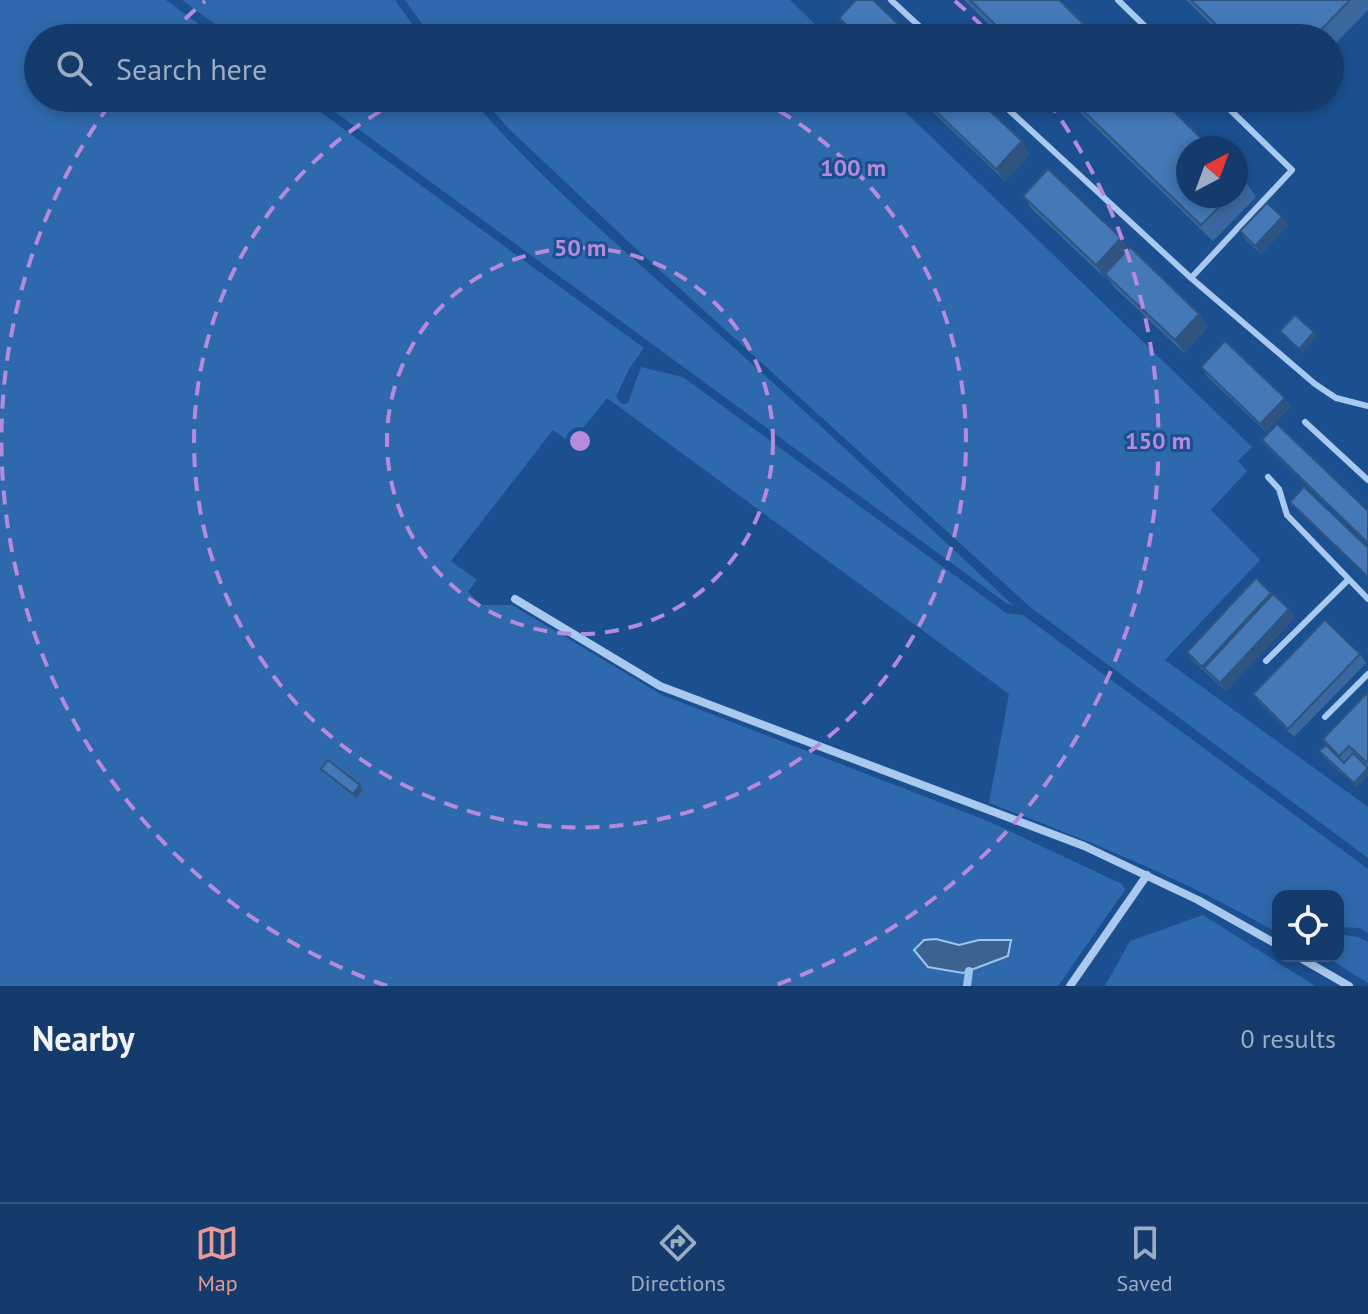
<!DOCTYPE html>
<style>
body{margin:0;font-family:"PT Sans",sans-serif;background:#214673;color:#f1f3f6}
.controls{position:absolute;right:24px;bottom:24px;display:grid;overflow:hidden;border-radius:16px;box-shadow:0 4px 12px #0003}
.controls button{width:72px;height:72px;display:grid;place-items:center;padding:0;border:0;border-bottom:2px solid #33557e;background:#143b6b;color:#f1f3f6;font:40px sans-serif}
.compass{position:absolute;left:1176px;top:136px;width:72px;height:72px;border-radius:50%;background:#143b6b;box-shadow:0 4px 12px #0003;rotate:41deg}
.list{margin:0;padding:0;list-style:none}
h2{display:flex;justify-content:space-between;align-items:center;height:104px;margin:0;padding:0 32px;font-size:34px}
h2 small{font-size:26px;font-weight:400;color:#9dadc1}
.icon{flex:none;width:44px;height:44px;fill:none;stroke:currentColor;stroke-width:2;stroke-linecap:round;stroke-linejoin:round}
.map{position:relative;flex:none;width:1368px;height:986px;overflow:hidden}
.search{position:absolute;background:#143b6b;box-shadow:0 4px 12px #0003;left:24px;right:24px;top:24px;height:88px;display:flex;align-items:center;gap:20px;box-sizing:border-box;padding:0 28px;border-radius:44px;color:#9dadc1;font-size:30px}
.sheet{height:216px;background:#143b6b}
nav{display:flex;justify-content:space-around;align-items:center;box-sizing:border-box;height:112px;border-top:2px solid #33557e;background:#143b6b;font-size:22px;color:#9dadc1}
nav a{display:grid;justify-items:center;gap:4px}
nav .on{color:#e69b98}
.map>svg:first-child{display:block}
.green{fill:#2e69ad}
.water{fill:#3c6290;stroke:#9cc4f0;stroke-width:2}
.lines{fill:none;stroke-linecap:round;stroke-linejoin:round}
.stream{stroke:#9cc4f0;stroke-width:8}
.lane{stroke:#a9c9ee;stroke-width:6}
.street{stroke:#a9c9ee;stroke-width:8}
.wall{fill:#3a679d}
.shaded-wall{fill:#305480}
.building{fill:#4478b7;stroke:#305480;stroke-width:2}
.ring{fill:none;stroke:#b68bdc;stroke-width:4;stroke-dasharray:14 10}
.centre{fill:#b68bdc;stroke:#1b4f8f;stroke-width:4}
.ring-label{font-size:24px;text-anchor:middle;font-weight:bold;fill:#b68bdc;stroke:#1b4f8f;stroke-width:6;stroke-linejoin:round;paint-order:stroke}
</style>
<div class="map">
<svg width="1368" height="986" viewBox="0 0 1368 986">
<rect width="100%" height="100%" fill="#1b4f8f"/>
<!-- green -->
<path class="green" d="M0 0H166L218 38H38V98H301L644 348 629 369 616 397 622 404 628 403 641 367 683 377 1006 613 1023 615 1368 869V933L1360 928 1338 927V896H1278V933C1186 880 1088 840 989 803L1009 694 607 398 571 443 553 430 451 561 477 580 468 592 482 605H512L662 695 988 821 1122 884 1125 890 1058 986H0Z
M182 0H395L422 38H234Z
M405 0H790L829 38H432Z
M316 98H471C545 186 637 261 722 337 821 425 917 516 1014 606L1006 603Z
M482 98H891L1252 447 1238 461 1247 471 1211 510 1260 560 1165 660 1368 807V858L1030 607 632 245 509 129Z
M1203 915 1315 986H1105L1130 941Z
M1338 934 1358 937 1368 942V983L1325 956H1338Z"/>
<!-- water -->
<path class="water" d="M936 939 959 945 979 940H1011L1008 956 963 973 928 967 914 950 924 940Z"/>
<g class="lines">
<!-- stream -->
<path class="stream" d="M967 986 969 971"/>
<!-- lane -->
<path class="lane" d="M891 0 932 38
M1118 0 1157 38
M996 98 1191 278 1315 384 1336 398 1368 406
M1191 278 1292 170 1218 98
M1305 422 1368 480
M1268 477 1279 489 1287 515 1368 599
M1266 661 1348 580
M1325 717 1368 674"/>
<!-- street -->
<path class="street" d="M515 599 660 686 1084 846 1198 900 1278 945
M1297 956 1349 986
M1070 986 1147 875"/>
</g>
<!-- wall -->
<path class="wall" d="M964 0H1059L1098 38H1003Z
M1186 0H1368V10L1330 49V38H1225Z
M839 18 913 38H855L848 31Z
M918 98H976L1030 154 1005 181Z
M1065 98H1160L1188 196H1236V173L1245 181 1256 197 1213 241Z
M1023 196 1121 238 1128 249 1199 314 1208 327 1184 353 1114 287 1106 276 1105 278 1032 209Z
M1282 217 1288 226 1261 254 1246 240 1240 231Z
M1201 367 1291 406 1266 432 1207 376Z
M1262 440 1368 511V544L1265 445Z
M1290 502 1368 548V578L1293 506Z
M1273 595 1295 617 1226 691 1193 661 1187 652Z
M1360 654 1366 663 1294 737 1259 702 1253 694Z
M1368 692V775L1357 787 1322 756 1319 751 1328 747 1323 739Z
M321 769 363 790 356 799 324 773Z"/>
<!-- shaded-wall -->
<path class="shaded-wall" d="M1022 141 1030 154 1005 181 996 169Z
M1282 217 1288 226 1261 254 1255 246Z
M1121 238 1130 251 1105 278 1096 265Z
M1199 314 1208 327 1184 353 1175 340Z
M1314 332 1317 336 1302 353 1299 349Z
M1285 398 1291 406 1266 432 1260 424Z
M1271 593 1277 601 1204 668 1209 675 1202 667Z
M1289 609 1295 617 1226 691 1220 683Z
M1368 768V775L1357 787 1354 783Z
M360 785 363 790 356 799 353 794Z"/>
<!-- building -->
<path class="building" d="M856 0H873L913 38H860L839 18Z
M970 0H1059L1098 38H1009Z
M1191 0H1350L1313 38H1230Z
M922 98H976L1022 141 996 169Z
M1070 98H1160L1211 148H1188V196H1230L1201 225Z
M1048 169 1121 238 1096 265 1023 196Z
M1236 173 1245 181 1236 190Z
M1267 203 1282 217 1255 246 1240 231Z
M1130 247 1199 314 1175 340 1105 274Z
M1295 315 1314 332 1299 349 1280 331Z
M1225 341 1285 398 1260 424 1201 367Z
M1277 424 1368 511V543L1262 440Z
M1304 487 1368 548V577L1290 502Z
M1256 578 1271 593 1202 667 1187 652Z
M1273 594 1289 609 1220 683 1204 668Z
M1325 620 1360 654 1288 729 1253 694Z
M1368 692V760L1366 762 1349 746 1339 756 1323 739Z
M1326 745 1344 763 1353 753 1368 768 1354 783 1319 751Z
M328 760 360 785 353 794 321 769Z"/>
<!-- distance rings -->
<g class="ring">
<circle cx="580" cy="441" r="193"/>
<path d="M758 99A386 386 0 1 1 402 99"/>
<path d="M387 986A578 578 0 0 1 112 101M168 36A578 578 0 0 1 205 1M955 1A578 578 0 0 1 992 36M1048 101A578 578 0 0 1 773 986"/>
</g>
<circle cx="580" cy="441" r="12" class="centre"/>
<g class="ring-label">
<text x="853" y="176">100 m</text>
<text x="580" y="256">50 m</text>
<text x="1158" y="449">150 m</text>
</g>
</svg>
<div class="controls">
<button><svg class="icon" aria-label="locate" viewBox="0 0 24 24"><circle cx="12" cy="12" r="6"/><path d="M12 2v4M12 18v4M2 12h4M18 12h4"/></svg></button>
</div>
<svg class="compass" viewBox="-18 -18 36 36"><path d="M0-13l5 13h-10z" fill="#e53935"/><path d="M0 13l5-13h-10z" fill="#9dadc1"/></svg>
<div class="search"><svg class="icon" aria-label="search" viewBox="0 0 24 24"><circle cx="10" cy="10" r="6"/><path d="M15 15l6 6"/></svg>Search here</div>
</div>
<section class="sheet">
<h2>Nearby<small>0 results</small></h2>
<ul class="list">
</ul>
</section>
<nav>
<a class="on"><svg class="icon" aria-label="map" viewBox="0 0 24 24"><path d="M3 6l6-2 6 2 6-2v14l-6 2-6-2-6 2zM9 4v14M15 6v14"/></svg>Map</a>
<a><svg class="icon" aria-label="directions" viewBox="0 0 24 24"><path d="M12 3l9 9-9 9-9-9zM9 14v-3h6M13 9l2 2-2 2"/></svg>Directions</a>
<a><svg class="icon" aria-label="saved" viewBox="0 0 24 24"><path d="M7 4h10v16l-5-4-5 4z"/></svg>Saved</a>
</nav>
